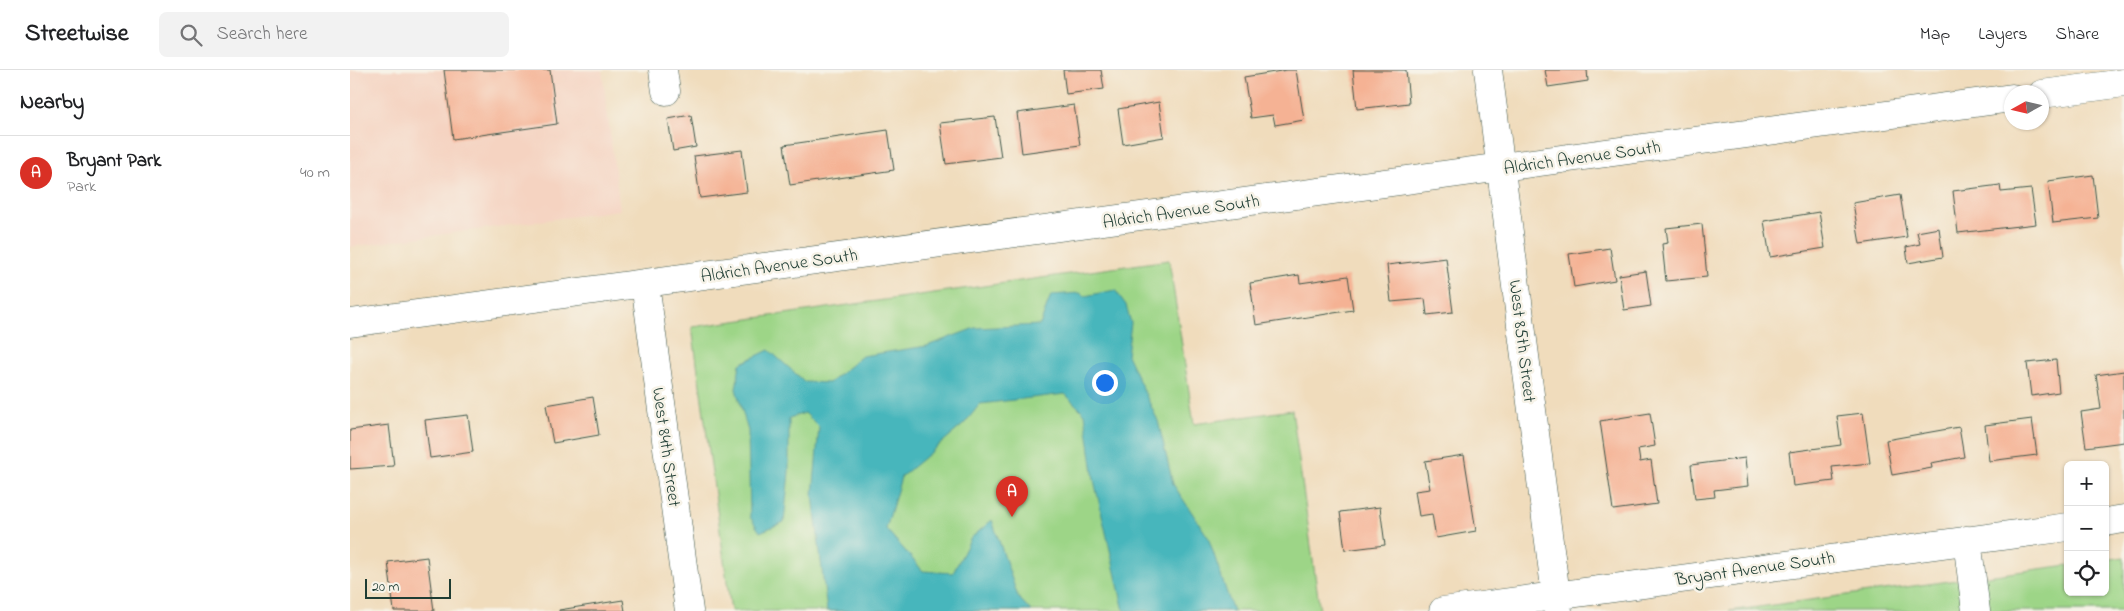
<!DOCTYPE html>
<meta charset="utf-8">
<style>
body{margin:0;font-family:"Indie Flower",sans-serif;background:#f2f2f2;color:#202124}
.controls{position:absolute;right:15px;bottom:15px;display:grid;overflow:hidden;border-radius:8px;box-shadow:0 1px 4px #0004}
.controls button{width:45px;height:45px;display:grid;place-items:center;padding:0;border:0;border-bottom:1px solid #e0e0e0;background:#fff;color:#202124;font:25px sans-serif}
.compass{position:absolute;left:1654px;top:15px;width:45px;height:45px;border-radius:50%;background:#fff;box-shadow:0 1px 4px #0004;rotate:262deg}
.scale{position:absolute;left:15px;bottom:12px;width:86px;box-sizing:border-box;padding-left:5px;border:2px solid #1f3d34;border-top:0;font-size:14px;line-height:18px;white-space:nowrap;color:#1f3d34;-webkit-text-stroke:4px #f7f3e8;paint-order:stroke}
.you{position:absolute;left:754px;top:312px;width:18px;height:18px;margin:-12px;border:4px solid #fff;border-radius:50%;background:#1a73e8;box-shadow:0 0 0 8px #1a73e833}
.badge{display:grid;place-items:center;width:32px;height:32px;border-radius:50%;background:#d93025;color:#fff;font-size:16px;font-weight:700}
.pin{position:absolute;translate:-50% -41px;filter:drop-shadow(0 1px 2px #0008)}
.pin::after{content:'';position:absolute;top:26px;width:18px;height:15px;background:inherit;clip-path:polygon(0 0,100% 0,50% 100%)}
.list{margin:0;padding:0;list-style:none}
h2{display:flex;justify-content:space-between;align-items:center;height:65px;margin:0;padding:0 20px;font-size:21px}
h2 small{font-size:16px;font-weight:400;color:#757577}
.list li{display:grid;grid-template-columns:32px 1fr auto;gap:15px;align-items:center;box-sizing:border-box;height:75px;padding:0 20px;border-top:1px solid #e0e0e0}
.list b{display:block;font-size:19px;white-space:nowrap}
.list p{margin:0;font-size:16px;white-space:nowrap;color:#757577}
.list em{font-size:16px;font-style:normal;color:#757577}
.icon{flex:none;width:28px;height:28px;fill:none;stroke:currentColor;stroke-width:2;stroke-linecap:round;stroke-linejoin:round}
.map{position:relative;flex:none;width:1774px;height:541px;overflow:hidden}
header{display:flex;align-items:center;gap:30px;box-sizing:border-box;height:70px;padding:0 25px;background:#fff;border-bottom:1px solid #e0e0e0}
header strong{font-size:24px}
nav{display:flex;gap:28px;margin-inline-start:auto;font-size:18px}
.search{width:350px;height:45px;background:#f2f2f2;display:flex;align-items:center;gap:12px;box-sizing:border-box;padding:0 18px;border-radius:8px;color:#757577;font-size:19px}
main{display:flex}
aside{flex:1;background:#fff}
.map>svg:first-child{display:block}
.built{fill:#f5d3c1}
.green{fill:#9dd587;stroke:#5e895e}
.water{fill:#46b6bc;stroke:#327a78}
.building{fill:#f5b294}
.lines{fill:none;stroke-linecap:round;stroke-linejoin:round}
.minor-casing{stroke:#3e5548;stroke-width:29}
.minor{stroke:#fff;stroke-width:28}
.labels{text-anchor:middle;stroke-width:5;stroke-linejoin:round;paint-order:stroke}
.street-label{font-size:18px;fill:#1f3d34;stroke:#f7f3e8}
</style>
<header>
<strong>Streetwise</strong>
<div class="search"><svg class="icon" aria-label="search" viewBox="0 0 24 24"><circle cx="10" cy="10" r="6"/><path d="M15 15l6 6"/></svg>Search here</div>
<nav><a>Map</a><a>Layers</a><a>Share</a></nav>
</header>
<main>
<aside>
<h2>Nearby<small></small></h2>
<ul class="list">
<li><span class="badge">A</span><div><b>Bryant Park</b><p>Park</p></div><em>40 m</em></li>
</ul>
</aside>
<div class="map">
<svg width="1774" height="541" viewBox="0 0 1774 541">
<rect width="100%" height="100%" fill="#f7f3e8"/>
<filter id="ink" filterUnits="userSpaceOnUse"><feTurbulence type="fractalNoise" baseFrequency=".02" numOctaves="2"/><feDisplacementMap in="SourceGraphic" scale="10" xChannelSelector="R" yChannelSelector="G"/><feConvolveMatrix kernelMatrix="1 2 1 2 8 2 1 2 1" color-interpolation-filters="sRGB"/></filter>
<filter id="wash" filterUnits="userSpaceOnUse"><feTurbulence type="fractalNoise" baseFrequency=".0096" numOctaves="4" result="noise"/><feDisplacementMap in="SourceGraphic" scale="20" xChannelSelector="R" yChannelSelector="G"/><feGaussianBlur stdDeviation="1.12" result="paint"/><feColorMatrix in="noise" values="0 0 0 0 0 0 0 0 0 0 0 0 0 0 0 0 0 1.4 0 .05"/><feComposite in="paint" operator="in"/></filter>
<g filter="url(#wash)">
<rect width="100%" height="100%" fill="#f0dcbc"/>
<!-- built -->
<path class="built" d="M0 0H252L270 140 0 177Z"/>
<!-- green -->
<path class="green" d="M819 190 844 354 942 340 970 541H381L342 257Z
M1774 487V541H1379L1718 495V522H1755V490Z"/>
<!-- water -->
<path class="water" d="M765 220 776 235 781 253 777 285 808 351 823 414 858 467 883 541H774L744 410 735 344 715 324 630 334 614 354 551 407 536 459 573 501 603 503 621 468 642 450 668 527 681 541H477L463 425 469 357 455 343 439 348V402L434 452 410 462 400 447 398 361 386 319 390 294 419 280 455 312 479 313 512 286 577 276 625 258 690 255 701 225 730 223 735 226Z"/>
<g id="blocks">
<!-- building -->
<path class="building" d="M94 0H200L207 54 103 69Z
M713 0H751L754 19 716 24Z
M937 0H946L954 50 925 55 923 45 901 48 894 7Z
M1003 0H1056L1059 33 1007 39Z
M1195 0H1237L1238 11 1198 17Z
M809 32 814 67 773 74 768 39Z
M724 35 730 75 672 83 667 43Z
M341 45 346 77 323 81 318 49Z
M645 47 651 87 596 94 590 53Z
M538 60 544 100 440 115 434 75Z
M392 80 397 122 350 128 344 86Z
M1743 105 1748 148 1703 153 1698 111Z
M1650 115 1651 122 1681 119 1686 154 1608 163 1603 121Z
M1550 125 1557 167 1510 174 1503 133Z
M1469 142 1475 178 1420 187 1414 151Z
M1352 154 1357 207 1316 211 1312 174 1318 173 1316 158Z
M1589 158 1593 187 1558 193 1556 177 1570 174 1567 162Z
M1260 178 1265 210 1224 217 1219 184Z
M1096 188 1103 242 1077 245 1075 229 1041 232 1037 195Z
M1296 201 1301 236 1274 240 1269 205Z
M949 205 950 213 998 206 1003 240 906 255 900 213Z
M1706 290 1709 322 1681 326 1677 293Z
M1774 301V372L1736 377 1731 342 1751 339 1746 305Z
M243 327 249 365 203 373 196 335Z
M1300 343 1305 376 1288 379 1290 392 1301 390 1307 434 1263 440 1250 351Z
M1513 343 1520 393 1482 397 1484 411 1443 416 1439 382 1491 375 1487 346Z
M118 345 123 382 80 388 75 350Z
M1682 349 1687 385 1639 391 1635 355Z
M39 355 44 396 0 399V360Z
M1609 357 1614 387 1581 393 1582 398 1542 405 1536 370Z
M1114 385 1126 461 1086 468 1082 444 1069 446 1065 421 1080 419 1075 391Z
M1395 388 1398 416 1364 420 1365 427 1345 429 1341 395Z
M1030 437 1035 475 995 480 990 442Z
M77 487 84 541H44L38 492Z
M273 530 275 541H209V540Z"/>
</g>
</g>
<g filter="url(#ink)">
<use href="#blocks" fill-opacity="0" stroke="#3e5548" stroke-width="1"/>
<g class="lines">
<defs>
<path id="minor" d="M313 0 316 21
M1138 0 1208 541
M1692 24 1774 13
M295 213 339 541
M0 253 1662 28
M1755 452 1774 449
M1617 470 1626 541
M1093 541 1718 457"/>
</defs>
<!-- minor casing -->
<use href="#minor" class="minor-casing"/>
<!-- minor -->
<use href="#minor" class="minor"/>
</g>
</g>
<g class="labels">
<!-- street labels -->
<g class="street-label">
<text transform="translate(1232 87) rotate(-8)" y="6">Aldrich Avenue South</text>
<text transform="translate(831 141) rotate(-8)" y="6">Aldrich Avenue South</text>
<text transform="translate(429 195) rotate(-8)" y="6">Aldrich Avenue South</text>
<text transform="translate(1173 271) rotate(83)" y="6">West 85th Street</text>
<text transform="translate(317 377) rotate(82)" y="6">West 84th Street</text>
<text transform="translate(1405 498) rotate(-8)" y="6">Bryant Avenue South</text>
</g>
</g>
</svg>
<div class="controls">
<button>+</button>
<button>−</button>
<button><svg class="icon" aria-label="locate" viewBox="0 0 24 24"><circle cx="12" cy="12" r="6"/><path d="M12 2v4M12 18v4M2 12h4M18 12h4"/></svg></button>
</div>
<svg class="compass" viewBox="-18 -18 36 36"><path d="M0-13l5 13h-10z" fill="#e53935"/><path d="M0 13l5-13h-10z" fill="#757577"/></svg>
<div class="scale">20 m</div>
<div class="you"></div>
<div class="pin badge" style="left:662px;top:447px">A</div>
</div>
</main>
